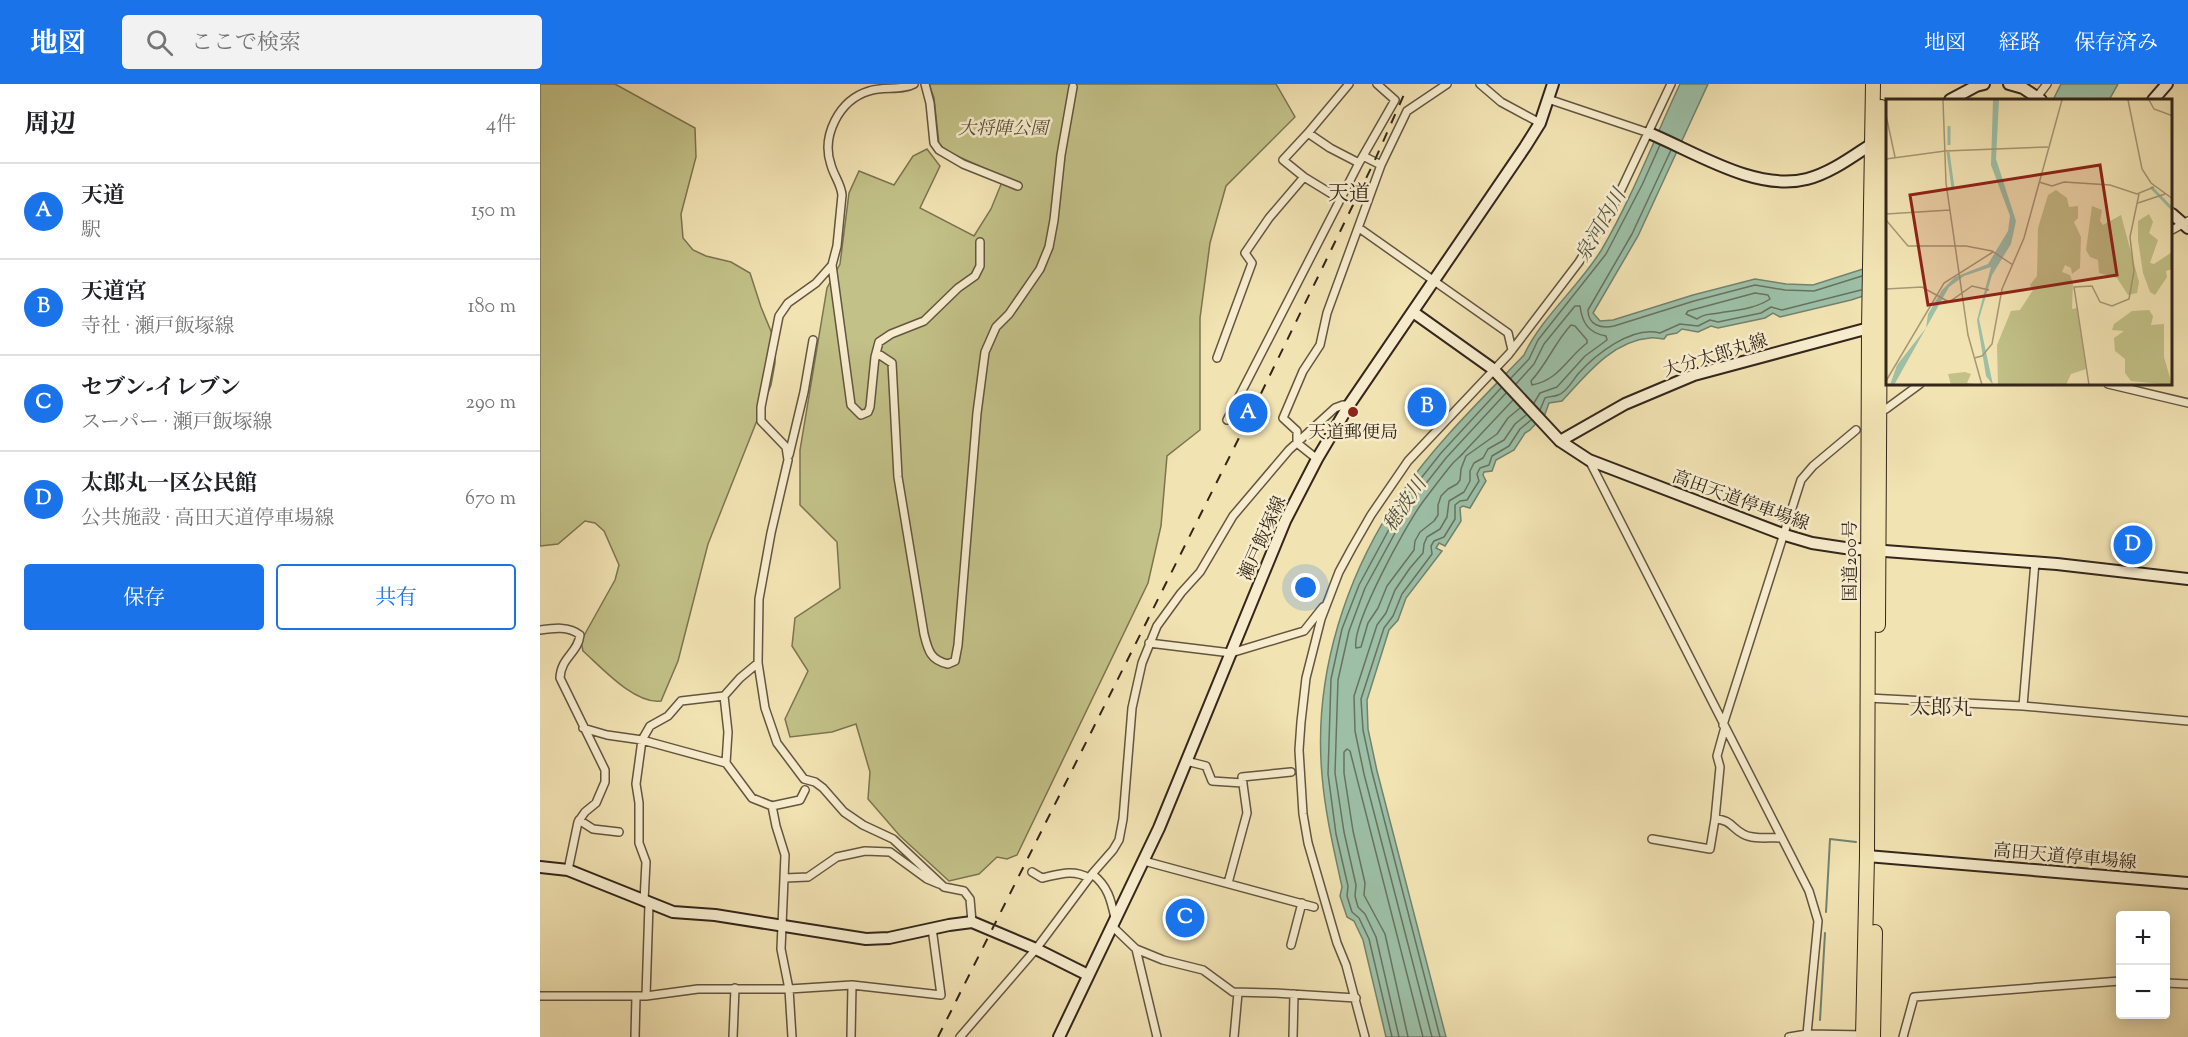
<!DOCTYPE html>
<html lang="ja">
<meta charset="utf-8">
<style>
body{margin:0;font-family:"Sorts Mill Goudy","Noto Serif JP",serif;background:#f2f2f2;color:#202124}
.controls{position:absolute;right:18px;bottom:18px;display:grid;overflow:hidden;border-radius:6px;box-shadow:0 3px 15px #0003}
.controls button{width:54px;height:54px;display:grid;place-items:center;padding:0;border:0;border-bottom:2px solid #e0e0e0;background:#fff;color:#202124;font:30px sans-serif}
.you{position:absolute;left:766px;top:504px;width:21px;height:21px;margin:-15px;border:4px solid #fff;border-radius:50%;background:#1a73e8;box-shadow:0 0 0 9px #1a73e833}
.badge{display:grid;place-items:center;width:39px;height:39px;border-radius:50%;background:#1a73e8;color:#fff;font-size:20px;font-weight:700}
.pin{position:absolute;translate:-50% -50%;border:3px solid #fff;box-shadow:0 2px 6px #0006}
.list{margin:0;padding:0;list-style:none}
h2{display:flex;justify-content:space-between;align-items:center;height:78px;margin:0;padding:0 24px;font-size:26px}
h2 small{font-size:20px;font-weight:400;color:#757577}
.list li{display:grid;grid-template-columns:39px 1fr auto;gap:18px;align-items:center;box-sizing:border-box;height:96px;padding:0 24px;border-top:2px solid #e0e0e0}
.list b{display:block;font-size:22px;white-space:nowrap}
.list p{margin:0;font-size:20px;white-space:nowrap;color:#757577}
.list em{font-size:20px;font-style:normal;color:#757577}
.actions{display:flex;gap:12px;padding:18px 24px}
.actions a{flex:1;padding:14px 0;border:2px solid #1a73e8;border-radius:6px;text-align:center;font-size:21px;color:#1a73e8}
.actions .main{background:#1a73e8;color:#fff}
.icon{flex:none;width:33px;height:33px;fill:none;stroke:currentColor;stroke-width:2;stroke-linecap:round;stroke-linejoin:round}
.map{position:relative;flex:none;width:1648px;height:953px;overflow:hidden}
header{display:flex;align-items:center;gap:36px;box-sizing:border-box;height:84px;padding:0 30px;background:#1a73e8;color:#fff}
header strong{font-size:28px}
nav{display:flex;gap:33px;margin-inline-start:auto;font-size:21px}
.search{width:420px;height:54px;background:#f2f2f2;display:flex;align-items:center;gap:15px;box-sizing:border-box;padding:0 21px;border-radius:6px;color:#757577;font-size:22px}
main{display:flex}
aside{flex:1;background:#fff}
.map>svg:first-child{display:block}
.green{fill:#c2c187;stroke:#7b7451;stroke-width:1.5}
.water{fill:#9cbfa6;stroke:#72826e;stroke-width:1.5}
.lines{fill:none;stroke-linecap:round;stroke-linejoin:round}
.shore{stroke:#687260;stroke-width:1.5}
.stream{stroke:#72826e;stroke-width:2}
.street-casing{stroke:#645541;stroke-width:10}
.secondary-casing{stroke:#34261b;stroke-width:14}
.highway-casing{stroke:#34261b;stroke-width:16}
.street{stroke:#f7edce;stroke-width:7}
.secondary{stroke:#f7edce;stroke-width:10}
.highway{stroke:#f2e3b3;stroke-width:14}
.rail{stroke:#34261b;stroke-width:2;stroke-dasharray:10 10;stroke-linecap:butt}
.poi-dot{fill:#8f2418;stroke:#f7edce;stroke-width:2}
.labels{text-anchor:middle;stroke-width:5;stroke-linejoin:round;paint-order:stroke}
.park-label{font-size:18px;font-style:italic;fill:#584d36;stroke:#f7edce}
.street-label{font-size:18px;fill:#34261b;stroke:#f7edce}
.poi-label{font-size:18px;fill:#34261b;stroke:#f7edce}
.water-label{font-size:20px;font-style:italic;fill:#535445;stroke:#f7edce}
.quarter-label{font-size:21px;fill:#34261b;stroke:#f7edce}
.inset-river{fill:none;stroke:#9cbfa6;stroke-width:3}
.inset-road{fill:none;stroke:#a69776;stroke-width:1.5}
.view{fill:#8f2418;fill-opacity:0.15;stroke:#8f2418;stroke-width:3}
.inset-edge{fill:none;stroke:#34261b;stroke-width:3}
</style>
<header>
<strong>地図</strong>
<div class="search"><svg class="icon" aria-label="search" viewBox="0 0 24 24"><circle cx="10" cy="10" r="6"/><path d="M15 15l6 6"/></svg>ここで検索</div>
<nav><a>地図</a><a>経路</a><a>保存済み</a></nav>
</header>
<main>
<aside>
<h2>周辺<small>4件</small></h2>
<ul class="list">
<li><span class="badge">A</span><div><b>天道</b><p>駅</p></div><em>150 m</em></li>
<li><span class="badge">B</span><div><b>天道宮</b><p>寺社 · 瀬戸飯塚線</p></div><em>180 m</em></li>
<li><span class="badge">C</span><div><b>セブン-イレブン</b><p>スーパー · 瀬戸飯塚線</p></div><em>290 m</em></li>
<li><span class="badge">D</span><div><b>太郎丸一区公民館</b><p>公共施設 · 高田天道停車場線</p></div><em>670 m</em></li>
</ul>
<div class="actions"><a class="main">保存</a><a>共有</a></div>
</aside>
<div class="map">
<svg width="1648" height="953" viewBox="0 0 1648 953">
<rect width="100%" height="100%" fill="#f2e3b3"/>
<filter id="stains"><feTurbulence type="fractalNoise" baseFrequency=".00333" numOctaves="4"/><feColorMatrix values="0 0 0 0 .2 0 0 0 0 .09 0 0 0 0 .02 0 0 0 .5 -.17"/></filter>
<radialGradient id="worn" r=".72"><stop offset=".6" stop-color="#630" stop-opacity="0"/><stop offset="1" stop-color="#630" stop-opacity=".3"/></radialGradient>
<!-- green -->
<path class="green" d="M0 0H75L155 44 156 73 141 130 143 154 153 166 166 172 191 178 210 189 221 223 235 257V279L231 301 168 460 138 577 121 617C95 621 61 583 43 567L41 557 75 496 79 481 64 447 55 439 45 437 18 460 0 462Z
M389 0H736L755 33 686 102 670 159 660 234V346L627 372 621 442 608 499 477 771 467 775 457 773 439 790 409 797 360 752 328 715 330 688 316 640 292 648 250 653 245 635 268 587 252 562 255 534 300 504 297 458 260 421V366L287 204 300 180 309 109 319 87 354 101 373 72 387 65 400 82 380 124 434 152 451 125 464 93 408 68 399 60 394 14Z"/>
<!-- water -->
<path class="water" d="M1140 0H1168L1098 152 1053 229 1060 237 1073 236 1153 211 1215 195 1246 200 1273 201 1348 177V204L1311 216 1240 233 1233 229 1225 234 1178 244 1171 242 1158 248 1142 245 1137 249 1127 251 1124 255C1119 255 1115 253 1110 254 1072 257 1046 291 1022 317L1009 319 1005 330 990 346 985 349 974 366 956 376 952 387 944 388 943 391 946 397 930 424 923 422 920 424 921 437 905 462 899 459 896 464 902 467 866 514 858 536 849 546 827 616 828 645 837 687 906 953H846L823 856 814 837 807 833 800 812 802 803C794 766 785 729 782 691 773 591 806 489 863 407 897 358 942 315 984 271 1003 231 1039 203 1062 165 1093 112 1114 55 1140 0Z
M1521 0H1578L1569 16H1513Z"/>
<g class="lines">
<!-- shore -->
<path class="shore" d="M1131 66 1092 150 1048 226C1048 241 1061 245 1074 242L1154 217 1215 201 1245 206 1274 207 1322 192
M1215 209 1228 211 1230 215C1215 225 1197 226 1179 229 1170 231 1165 229 1157 235L1146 230 1148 227Z
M1031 241 1035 242 1047 256V259C1026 275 1019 296 992 301L991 297C1007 280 1015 258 1031 241Z
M971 294 989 275 998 256 1066 170 1102 101 1120 61
M976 300 994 280 1004 260 1035 222H1040C1042 238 1048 249 1066 252L1067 256 1045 272 1017 303 1000 309 994 319
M973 316 925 367C923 370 917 375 913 379 902 392 892 406 882 419 866 441 811 541 816 564L821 563 828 539 838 524 847 502 874 466 875 457 880 448 894 437 898 431V421L901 412 908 405 917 400 920 396 921 385 926 372 957 350 968 334 980 324
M1000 326 1005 314C1009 312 1014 313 1018 311 1026 309 1033 296 1038 290 1055 271 1092 241 1120 249L1140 240 1158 242 1170 236 1178 238 1221 229 1231 223 1242 226 1321 206
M852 953 829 855 819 834 812 828 807 812 808 802 796 750 788 690 791 595 802 545 819 501 867 412 901 369 961 304
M859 953 836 853 825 830 818 823 815 812 816 801 804 748 795 689 798 596 809 547 825 504 873 416 906 374 966 309
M868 953 845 850 824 811 825 799 813 747 804 689V668L807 665 810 667 883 953
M892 953 824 690 815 647 814 612 837 541 846 529 855 506 870 484 883 469 884 460 887 453 900 445 907 433 909 417 924 408 930 397V387L934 379 943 374 948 365 964 356 975 340 986 331
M900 953 832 688 823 646 821 615 844 544 853 532 862 510 892 470 891 462 894 457 904 453 915 435V421L920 417 927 416 939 397 937 390 940 384 949 381 952 372 969 362 980 345 991 336"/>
<!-- stream -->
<path class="stream" d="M1286 828 1290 755 1316 758
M1280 936 1285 849"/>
<defs>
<path id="street" d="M374 0C361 7 344 2 329 7 299 16 281 52 291 81 294 92 301 100 302 111L297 162 292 181 311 321 321 331 328 328 330 323 335 273 340 271 352 279 358 393 384 550C388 566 390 576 408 580L415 577 418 561 437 329 445 268 456 243 469 230 500 185 509 163 514 136 521 71 533 3
M385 0 390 19 394 59 399 66 423 80 478 102
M809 0 768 49 790 64 819 79 823 72 841 81
M940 0 961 18 1000 39
M1497 13 1507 0
M1008 15 1109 49
M768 49 743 76 764 93 800 115
M823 72 855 16 837 0
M819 144 968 249 972 266
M1632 146 1648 137
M292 181 276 199 248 219 239 232 221 323V337L246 363 248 376 231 449 219 515 218 579 225 624 237 659 264 695 275 698 283 704 304 728 323 741 353 755 404 803 424 807 430 815 432 838
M335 273 339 258 351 250 384 237 418 204 435 192 440 182V158
M677 274 712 179 705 169 729 134 764 93
M1568 300 1648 319
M1346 325 1380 300
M687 336 819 79
M757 359V347L743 334 763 287 780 261 787 229 841 81 867 27 907 0
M757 359 777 375
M249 371 264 308 273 256
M1049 376 1269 807 1278 837 1267 950
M0 546C14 544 29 542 40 551 38 569 21 573 20 594L65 686V698L56 719 45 728 38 738 28 786
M609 559 691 569 764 547 783 523
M184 612 188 648 186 679
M1328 614 1483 622 1648 637
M1483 622 1495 478
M1183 641 1261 396 1273 382 1316 346
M43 644 67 651 102 656 186 679 212 714 232 722 236 742 245 771 241 865 249 905 252 953
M646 677 666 682 672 697 703 699
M232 722 260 716 265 706
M1175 735 1180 683 1177 672 1185 643
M39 736 53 745 79 748
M1112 755 1170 765 1175 735C1192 736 1191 744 1203 750 1213 756 1230 753 1241 754
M604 777 774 823
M492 788 502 794C520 790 533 785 549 794
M552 790C568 802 571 816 575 834
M245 794 268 793 297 773 325 767 350 768 387 795 399 800
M688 799 707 729 702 693 751 688
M104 817 106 778 99 759V719L96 700 102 656 110 642 128 632 141 617 184 612 200 594 218 579
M572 842 596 865 623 876 663 886 693 908 735 909 816 914
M751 861 762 819
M596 865 617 953
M1626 899 1648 900
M0 912H106L158 905H249L312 901 401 911 392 844
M106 912 109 820
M95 953 96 912
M193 953 195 904
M311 953 312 901
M420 953 496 865 552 790 573 766 579 756 583 735 592 624 602 579 617 542 641 509 660 488 693 432 749 366 795 324 803 321H809
M694 953 698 909
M753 953 754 910
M825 953 806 881 797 859 768 759 763 730 759 666 761 638 766 594 781 535 799 488 812 464 831 431 868 377 969 270 1039 178 1072 125 1131 0
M1249 953 1267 950 1325 951
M1363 953 1374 913 1580 897"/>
<path id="secondary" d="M1469 0 1483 4 1501 16
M1410 16 1436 2 1444 0
M1613 16 1627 0
M1109 49C1155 68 1216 108 1267 95 1297 87 1321 65 1348 50
M1632 130 1648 144
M873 228 953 285 1020 357 1049 376 1245 451 1272 459 1305 464 1517 480 1648 495
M1020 357 1085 320 1154 291 1329 244 1348 236
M1327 772 1648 799
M0 783 28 786 133 828 175 831 326 855 349 854 409 841 432 838 496 865 548 891
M519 953 619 744 745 437 777 375 809 321 985 63 1000 39 1013 0"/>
<path id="highway" d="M1338 541 1341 23
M1323 953 1327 772 1329 244 1333 0
M1333 953 1335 848"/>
</defs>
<!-- street casing -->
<use href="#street" class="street-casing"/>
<!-- secondary casing -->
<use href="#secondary" class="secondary-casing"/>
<!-- highway casing -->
<use href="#highway" class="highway-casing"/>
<!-- street -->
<use href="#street" class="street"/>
<!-- secondary -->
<use href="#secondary" class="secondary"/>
<!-- highway -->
<use href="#highway" class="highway"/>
<!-- rail -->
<path class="rail" d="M398 953 711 330 834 78 866 6"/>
</g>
<!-- markers -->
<circle class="poi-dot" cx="813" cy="328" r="6"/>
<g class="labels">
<!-- park labels -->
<g class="park-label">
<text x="463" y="50">大将陣公園</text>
</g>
<!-- street labels -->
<g class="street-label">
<text transform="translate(1175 271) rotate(-17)" y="6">大分太郎丸線</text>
<text transform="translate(1201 416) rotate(20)" y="6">高田天道停車場線</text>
<text transform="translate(722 454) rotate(-66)" y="6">瀬戸飯塚線</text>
<text transform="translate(1310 477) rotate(-90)" y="6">国道200号</text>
<text transform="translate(1525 772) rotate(5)" y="6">高田天道停車場線</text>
</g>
<!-- poi labels -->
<g class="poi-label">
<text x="813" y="354">天道郵便局</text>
</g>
<!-- water labels -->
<g class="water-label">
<text transform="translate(1060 141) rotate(-60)" y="7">泉河内川</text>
<text transform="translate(864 420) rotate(-56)" y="7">穂波川</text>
</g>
<!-- quarter labels -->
<g class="quarter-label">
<text x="809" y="116">天道</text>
<text x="1401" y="630">太郎丸</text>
</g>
</g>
<!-- overview -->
<g transform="translate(1346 15)">
<rect width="286" height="286" fill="#f2e3b3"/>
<path d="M170 91 181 99 183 108 192 107V119L188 123 195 138 194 169 186 175 185 169 179 166 176 173 184 176 187 184 186 210 191 209 200 270 185 275 180 286H112L111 246 125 212 134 211 147 191 144 186 151 177 152 129 162 96ZM206 107 216 111 214 122 217 126 235 116 253 183 251 194 242 196 231 179 213 174 212 161 204 158 200 151ZM263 115 267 123 263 134 272 141 264 164 268 165 286 153V170L280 172 281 178 269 196 264 193 257 174 252 141V122ZM263 211 267 217 265 226 278 225V258L286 286 245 282 239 274V260L229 252 228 239 238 232 226 231 228 225 246 212ZM79 273 85 275 81 284 95 286H65L62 275Z" fill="#c2c187"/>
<path d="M107 1H113L110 60 130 122 125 145 106 176 93 220 107 286 100 277 91 221 105 168 78 177 63 188 8 286H4L11 266 40 229 42 215 56 191 69 178 102 165 122 132 124 117 105 66Z" fill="#9cbfa6"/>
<path class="inset-river" d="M63 46V27M62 53 67 89M265 88 287 111"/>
<path class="inset-road" d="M57 1 60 84 82 236 96 286M242 1 256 70 265 84 287 100M263 1 268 10 287 17M0 16 9 58M0 60 59 52 162 48M153 83 166 87 178 83 224 86 251 95 268 88M252 104 279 95M0 115 64 111M0 121 22 147H80L106 152 127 166M0 190 36 188 63 203 86 187 103 191M88 259 96 257 106 245 116 190 138 139 176 1M0 282 58 184 107 153M203 286 188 188 206 187 214 203 226 207 243 200 248 172 244 138 253 95"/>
<path class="view" d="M214 66 231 176 42 206 24 96Z"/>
<rect width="286" height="286" class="inset-edge"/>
</g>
<rect width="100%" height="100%" filter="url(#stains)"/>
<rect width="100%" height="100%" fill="url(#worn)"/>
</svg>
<div class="controls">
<button>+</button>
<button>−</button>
</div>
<div class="you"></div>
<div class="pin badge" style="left:708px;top:329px">A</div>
<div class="pin badge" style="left:887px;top:323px">B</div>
<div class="pin badge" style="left:645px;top:834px">C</div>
<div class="pin badge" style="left:1593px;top:461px">D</div>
</div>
</main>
